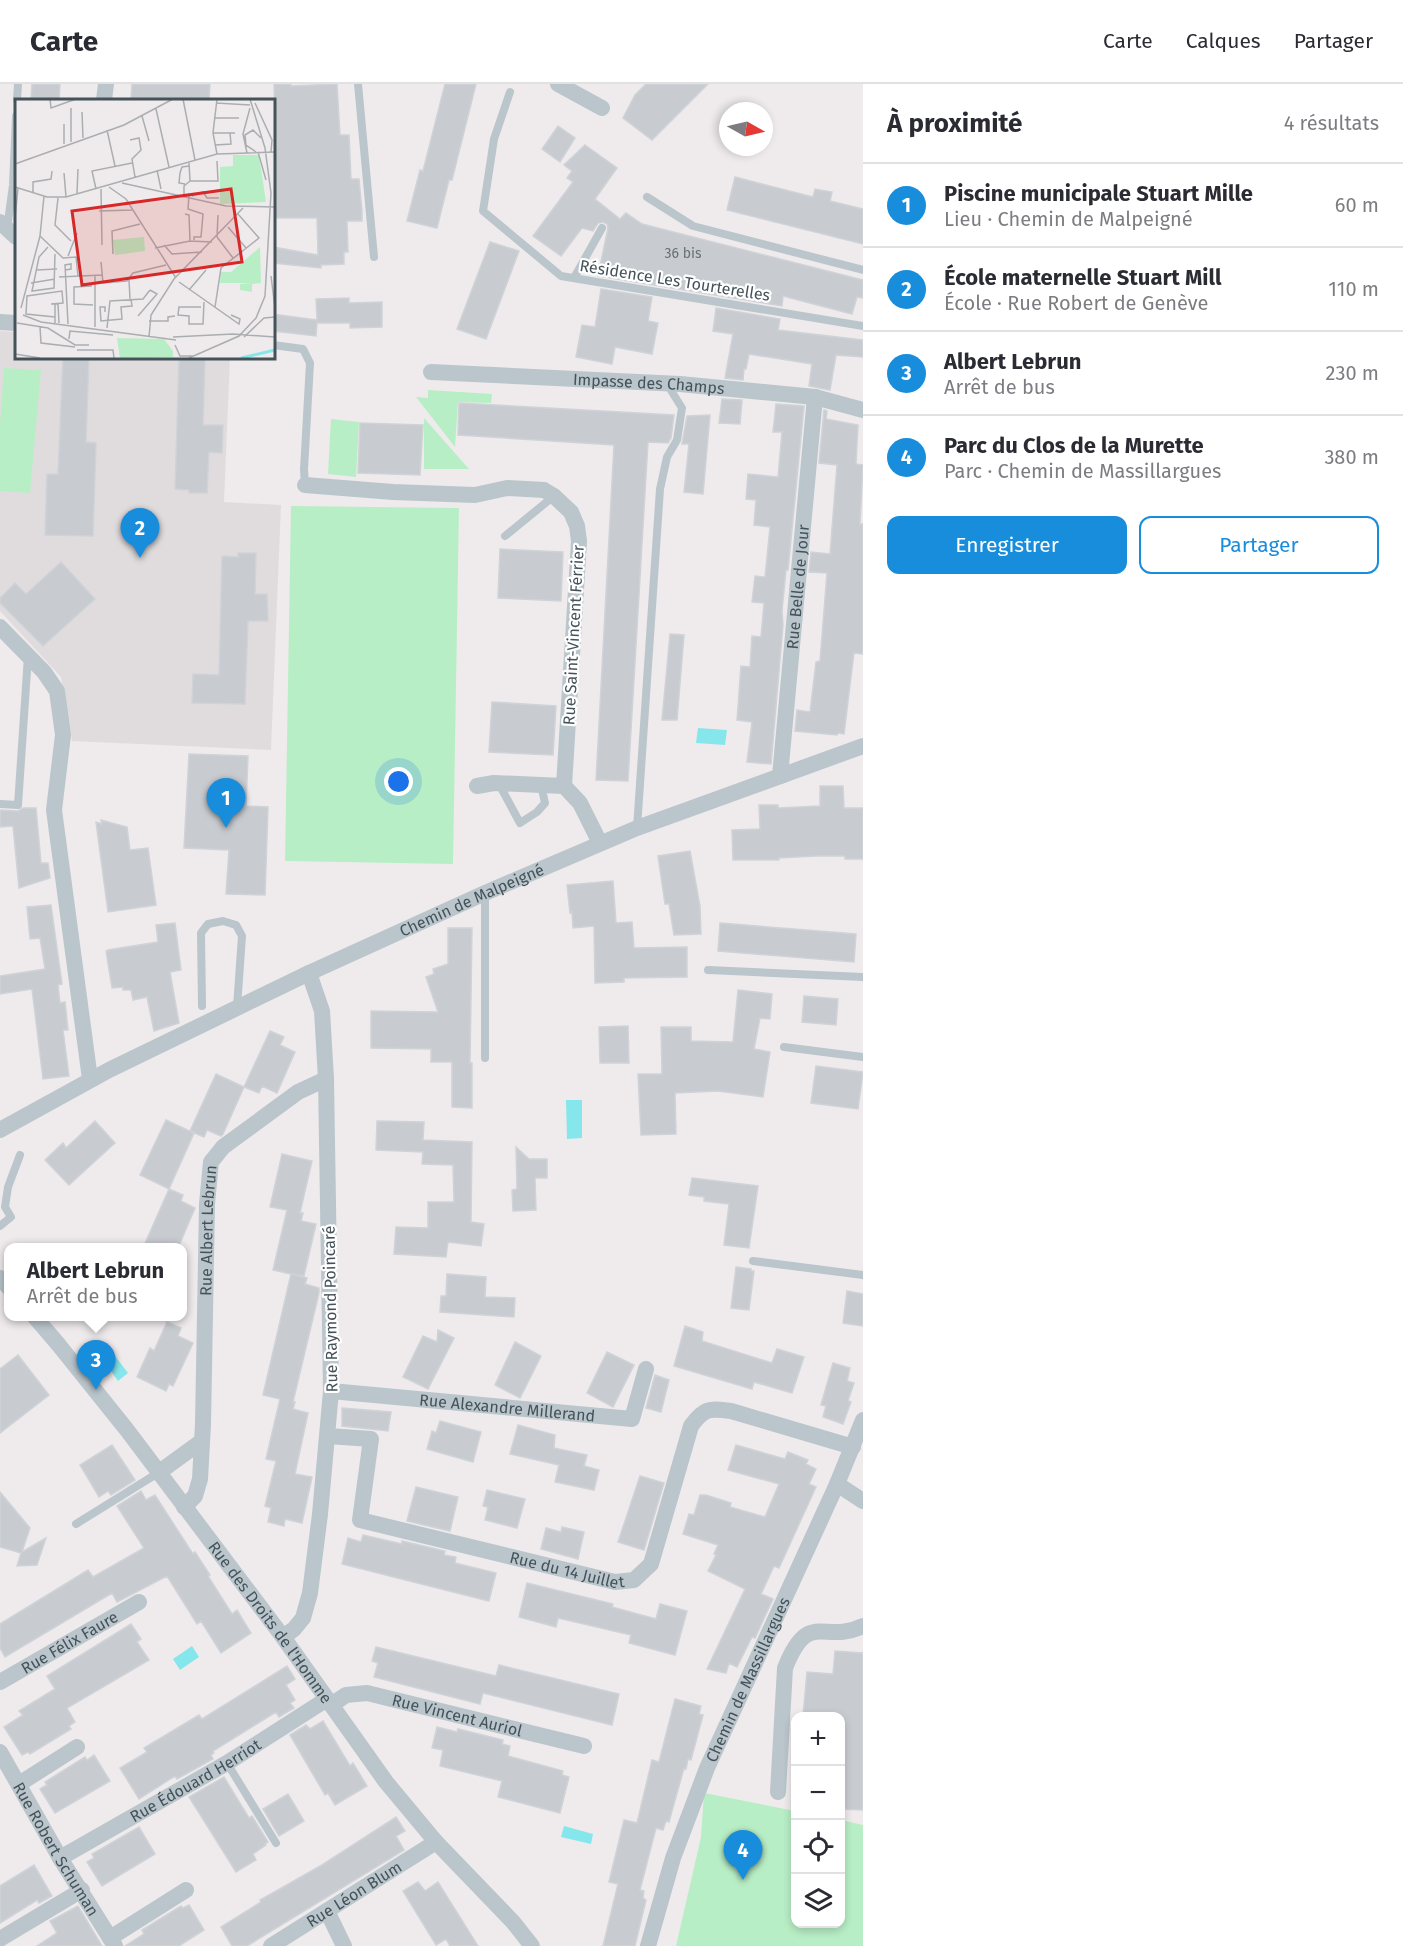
<!DOCTYPE html>
<html lang="fr">
<meta charset="utf-8">
<style>
body{margin:0;font-family:"Fira Sans",sans-serif;background:#f7f7f7;color:#2b2b33}
.controls{position:absolute;right:18px;bottom:18px;display:grid;overflow:hidden;border-radius:12px;box-shadow:0 3px 9px #0003}
.controls button{width:54px;height:54px;display:grid;place-items:center;padding:0;border:0;border-bottom:2px solid #e1e1e2;background:#fff;color:#2b2b33;font:30px sans-serif}
.compass{position:absolute;left:719px;top:18px;width:54px;height:54px;border-radius:50%;background:#fff;box-shadow:0 3px 9px #0003;rotate:98deg}
.you{position:absolute;left:399px;top:698px;width:21px;height:21px;margin:-15px;border:4px solid #fff;border-radius:50%;background:#1a73e8;box-shadow:0 0 0 9px #1a73e833}
.badge{display:grid;place-items:center;width:39px;height:39px;border-radius:50%;background:#188ddc;color:#fff;font-size:20px;font-weight:700}
.pin{position:absolute;translate:-50% -50px;filter:drop-shadow(0 2px 3px #0008)}
.pin::after{content:'';position:absolute;top:32px;width:21px;height:18px;background:inherit;clip-path:polygon(0 0,100% 0,50% 100%)}
.popup{position:absolute;left:4px;top:1159px;width:183px;height:78px;box-sizing:border-box;display:grid;place-content:center;border-radius:12px;background:#fff;filter:drop-shadow(0 2px 4px #0005);font-size:20px;white-space:nowrap;color:#7c7c81}
.popup b{font-size:22px;color:#2b2b33}
.popup::after{content:'';position:absolute;left:50%;top:100%;margin-left:-12px;border:12px solid transparent;border-top-color:#fff}
.list{margin:0;padding:0;list-style:none}
h2{display:flex;justify-content:space-between;align-items:center;height:78px;margin:0;padding:0 24px;font-size:26px}
h2 small{font-size:20px;font-weight:400;color:#7c7c81}
.list li{display:grid;grid-template-columns:39px 1fr auto;gap:18px;align-items:center;box-sizing:border-box;height:84px;padding:0 24px;border-top:2px solid #e1e1e2}
.list b{display:block;font-size:22px;white-space:nowrap}
.list p{margin:0;font-size:20px;white-space:nowrap;color:#7c7c81}
.list em{font-size:20px;font-style:normal;color:#7c7c81}
.actions{display:flex;gap:12px;padding:18px 24px}
.actions a{flex:1;padding:14px 0;border:2px solid #188ddc;border-radius:12px;text-align:center;font-size:21px;color:#188ddc}
.actions .main{background:#188ddc;color:#fff}
.icon{flex:none;width:33px;height:33px;fill:none;stroke:currentColor;stroke-width:2;stroke-linecap:round;stroke-linejoin:round}
.map{position:relative;flex:none;width:863px;height:1862px;overflow:hidden}
header{display:flex;align-items:center;gap:36px;box-sizing:border-box;height:84px;padding:0 30px;background:#fff;border-bottom:2px solid #e1e1e2}
header strong{font-size:28px}
nav{display:flex;gap:33px;margin-inline-start:auto;font-size:21px}
main{display:flex}
aside{flex:1;background:#fff}
.map>svg:first-child{display:block}
.education{fill:#e0dcde}
.green{fill:#b8eec5}
.water{fill:#85e6eb}
.building{fill:#c8ccd1;stroke:#cfd3d8;stroke-width:1.5}
.lines{fill:none;stroke-linecap:round;stroke-linejoin:round}
.service{stroke:#bac6cc;stroke-width:8}
.minor{stroke:#bac6cc;stroke-width:16}
.labels{text-anchor:middle;stroke-width:4.5;stroke-linejoin:round;paint-order:stroke}
.number-label{font-size:14px;fill:#657077}
.street-label{font-size:16px;fill:#445259;stroke:#fff}
.inset-river{fill:none;stroke:#85e6eb;stroke-width:3}
.inset-road{fill:none;stroke:#abaeb1;stroke-width:1.5}
.view{fill:#d62828;fill-opacity:0.15;stroke:#d62828;stroke-width:3}
.inset-edge{fill:none;stroke:#445259;stroke-width:3}
</style>
<header>
<strong>Carte</strong>
<nav><a>Carte</a><a>Calques</a><a>Partager</a></nav>
</header>
<main>
<div class="map">
<svg width="863" height="1862" viewBox="0 0 863 1862">
<rect width="100%" height="100%" fill="#efebec"/>
<!-- education -->
<path class="education" d="M0 247 16 248V273H230L224 418 281 421 271 666 72 657 61 593 0 527Z"/>
<!-- green -->
<path class="green" d="M4 284 41 286 30 409 0 407V339Z
M428 306 492 310 491 319 458 318 455 363 416 313 428 314Z
M424 334 469 385H424Z
M331 335 359 338 356 393 328 390Z
M291 422 459 424 453 780 285 777Z
M704 1709 795 1727 796 1840H840L841 1736 863 1741V1862H676L701 1753Z"/>
<!-- water -->
<path class="water" d="M698 644 727 646 725 661 696 659Z
M566 1016H582V1054L567 1055Z
M112 1268 128 1289 118 1297 103 1275Z
M192 1562 199 1573 180 1586 173 1575Z
M564 1742 593 1750 591 1760 561 1753Z"/>
<!-- building -->
<path class="building" d="M32 0H60L59 16H31Z
M132 0H210L209 16H131Z
M274 0H291V2L337 0 340 51H349L351 95H359L362 127V137H347L348 168H344V180L321 181V184L273 179V163L318 171 317 134H273V72H276Z
M445 0H476L452 96H449L437 144 407 137 420 86 423 87Z
M646 0H708L652 56 623 34 635 11Z
M558 42 575 54 560 78 542 65Z
M585 61 617 84 595 115 620 135 626 129 642 140 863 196V214L857 213 852 230 783 212 782 222 598 192 608 144 607 140 603 138 598 139 593 147 582 144 561 172 533 152 573 98 567 94 572 87 564 81Z
M735 93 813 113 815 105 832 108 830 117 863 125V160L727 126Z
M490 158 519 167 486 255 457 245Z
M601 205 652 213 648 237 658 239 652 270 615 263 612 280 576 273 582 241 595 243Z
M349 214V219L382 218V243L350 244V239H317L316 252 273 247V230L317 236 316 215Z
M716 224 780 235 778 246 863 256V273L836 271 830 306 809 302 812 280 749 270 746 285H744L743 296 725 294 733 250 713 247Z
M63 273H89L86 358 96 359 93 452 45 451 47 390H58Z
M179 275H205L203 341H223L222 369 209 368 207 409H189V406L175 405Z
M722 315 742 316 740 340 719 339Z
M459 319 674 331 671 354 668 359 648 358 628 697 596 696 614 361 458 351Z
M776 320 804 322 788 486H786L782 527 783 541 771 680 747 678 752 638 737 636 741 582 750 583 752 552 761 553 764 519 752 518 755 492 765 493 770 443 754 441 756 416 746 415 748 390 778 393 782 348H773Z
M824 326 827 327 826 335 858 341 856 380 863 381 860 440H863V570L854 569 844 650 838 649 837 651 795 647 797 626 810 628 816 578 820 577 827 489 809 488 811 468 830 470 837 381 819 379Z
M710 331 703 410 684 408 689 360H682L687 332Z
M360 339 423 341 420 391 358 389Z
M500 465 563 468 561 517 498 514Z
M238 469H256L255 510H267L268 537H248L245 620 192 619 193 590 219 591 222 472 238 473Z
M61 478 95 515 43 562 0 519V514L15 499 26 510Z
M670 550 684 551 677 636H662Z
M492 618 556 622 553 671 489 668Z
M189 670 248 672 246 722 268 723 265 811 226 810 229 766 184 764Z
M820 702H843L844 724H863V775H845V772H816L779 774V776H733L732 746 760 745 759 721H778V724L820 722Z
M23 724H36L41 779H48L50 794 19 804 13 742 0 743V726L18 727Z
M101 736 127 743 130 766 148 764 156 821 108 828 96 738 102 740Z
M690 767 700 822 701 850 674 851 669 820H665L658 772Z
M613 797 616 839 632 838 634 864 687 863V893L624 894V898L595 899 594 842 573 844 572 828 570 829 567 801Z
M51 821 62 900 58 901 60 919 65 918 68 946H63L69 992 43 995 32 905 0 910V892L45 885 40 854 30 855 27 823Z
M175 839 181 886 170 888 179 939 154 947 147 913 133 916 131 906H123V903L112 904 106 867H108V866L158 858 156 841Z
M720 839 856 850 854 878 718 867Z
M448 844H472L470 979H472V1024L452 1023V978H431V965L371 964V927L438 928 426 893 434 890 433 885 448 880Z
M738 906 772 910 770 935 760 934 754 965 770 968 763 1013 718 1007 675 1009 676 1050 641 1051 638 990H662L661 943H691V957L733 958Z
M804 912 838 915 836 941 802 938Z
M628 942 629 979H600L599 943Z
M270 947 284 953 280 961 295 968 277 1009 262 1002 259 1009 244 1003 223 1050 221 1052 207 1046 204 1053 190 1047 216 990 244 1003Z
M816 982 863 988 858 1025 811 1019Z
M166 1036 194 1049 169 1105 140 1091Z
M95 1037 115 1059 69 1101 45 1076 63 1059 66 1064Z
M377 1037 424 1038 423 1056 472 1058 471 1138 484 1140 481 1162 448 1158 446 1173 394 1170 396 1143 428 1144V1118H454L453 1081 422 1080 423 1068 376 1066Z
M516 1063 529 1075H547V1094H535L536 1126 513 1127 512 1106 517 1105Z
M282 1070 312 1077 300 1129H303L301 1137 316 1140 304 1192 292 1190 307 1194 305 1200 319 1204V1209L293 1318H295L293 1325 308 1329 295 1390 312 1393 302 1439 285 1435 284 1442 268 1438 271 1424 265 1422 276 1377 266 1375 280 1315 263 1311 291 1190 273 1186 287 1126 270 1123Z
M692 1094 758 1102 749 1164 724 1161 729 1120 704 1117V1113L689 1111Z
M169 1105 183 1111 181 1117 195 1124 178 1164H143Z
M736 1183 751 1185V1187H754L749 1226 731 1224Z
M447 1190 486 1193 485 1213 515 1214 514 1233 440 1228 441 1212H446Z
M847 1207 863 1210V1242L843 1239Z
M167 1238 181 1244 178 1252 193 1259 173 1302 169 1300 166 1307 137 1293 150 1264 154 1267Z
M685 1242 703 1248 702 1257 772 1279 777 1265 804 1273 792 1309 754 1298 752 1305 674 1282Z
M438 1246 454 1254 428 1305 403 1293 423 1252 437 1258Z
M515 1258 541 1272 520 1314 495 1301Z
M607 1268 634 1281 613 1323 587 1309Z
M18 1271 49 1311 0 1349V1285Z
M833 1279 850 1284 847 1297 854 1299 848 1317 851 1318 843 1340 823 1333 826 1322 821 1321Z
M655 1291 669 1296 661 1328 646 1324Z
M342 1324 391 1328 388 1347 342 1342Z
M440 1337 481 1348 473 1378 427 1365 432 1347 436 1349Z
M518 1341 555 1351 554 1364 587 1371 584 1382 599 1386 594 1406 555 1398 559 1381 510 1370Z
M112 1361 135 1396 111 1411 108 1407 99 1413 80 1381Z
M736 1361 785 1375 788 1368 808 1376 806 1380 816 1385 809 1400 816 1403 779 1484 774 1482 761 1510 773 1515 755 1554 752 1553 737 1583 729 1579 726 1589 707 1585 745 1505 708 1487 716 1471 714 1470 718 1461 683 1450 689 1430 694 1431 700 1411H706L731 1419 730 1423 765 1433 779 1400 728 1386Z
M640 1392 664 1399 644 1466 618 1458Z
M416 1403 458 1413 450 1447 407 1437Z
M487 1406 525 1415 517 1444 485 1436 488 1423 483 1422Z
M141 1407 146 1416 155 1411 193 1470 195 1468 210 1491 208 1492 232 1530 237 1526 251 1549 221 1569 201 1537 197 1540 167 1492 117 1518 112 1509 5 1573 0 1564V1540L88 1486 93 1493 144 1464 117 1422Z
M0 1408 30 1444 22 1468 46 1454 37 1481 17 1482 21 1469 0 1463Z
M562 1443 584 1448 578 1475 541 1465 546 1444 561 1448Z
M363 1451 402 1460V1457L445 1467 444 1471 456 1473 455 1479 496 1489 489 1517 342 1480 348 1454 361 1458Z
M527 1499 613 1520 612 1523 656 1535 660 1520 687 1527 675 1571 629 1559 631 1551 558 1534 556 1543 519 1533Z
M131 1540 141 1555 137 1558 149 1576 67 1624 75 1638 69 1642 71 1645 30 1670 28 1668 22 1671 4 1643 23 1631 19 1627 55 1605 47 1592Z
M376 1563 496 1592 499 1581 619 1610 612 1641 483 1609 480 1620 374 1593 378 1579 372 1577Z
M835 1567 863 1569V1726L840 1725V1632H803L807 1588 833 1590Z
M287 1582 295 1595 286 1601 295 1616 290 1619 294 1624 279 1633 276 1628 213 1667 214 1669 211 1671 213 1675 177 1695 175 1692 139 1715 120 1684 147 1668 144 1664 199 1631 202 1635Z
M675 1615 701 1622 699 1630 703 1631 691 1676 688 1675 686 1685 684 1684 669 1738 666 1737 663 1746 656 1744 640 1806 644 1807 643 1814 646 1816 635 1862H603L618 1800 609 1798 624 1736 637 1739 652 1676 659 1678Z
M323 1637 350 1682 353 1679 367 1702 335 1721 328 1709 325 1711 290 1651 306 1641 310 1645Z
M437 1643 457 1648 458 1645 503 1656 502 1660 510 1662 508 1672 563 1687 562 1691 569 1693 560 1729 498 1713 502 1697 440 1682 443 1666 432 1664Z
M94 1671 110 1697 55 1729 40 1705 47 1701 45 1698 85 1673 87 1676Z
M224 1693 249 1734 252 1732 268 1758 265 1760 266 1761 253 1770 256 1776 236 1788 189 1713Z
M288 1710 304 1737 279 1752 263 1725Z
M396 1733 405 1747 396 1752 404 1766 247 1862H232L221 1843 261 1818 260 1816 322 1781Z
M139 1743 155 1770 102 1802 87 1778 94 1774 92 1770Z
M34 1781 52 1812 39 1819 37 1816 0 1839V1802Z
M418 1798 425 1807 438 1798 478 1862H450L446 1855 436 1861 403 1807Z
M189 1821 204 1846 179 1862H125L144 1850 142 1846 181 1822 183 1824Z
M78 1822 102 1862H37L57 1849 50 1837Z"/>
<g class="lines">
<!-- service -->
<path class="service" d="M358 0 374 173
M510 8 494 55 483 127 561 192 863 242
M17 16 18 0
M647 113 693 142 863 186
M7 145 13 101 16 32
M574 194 602 144
M273 261 303 265 310 279 304 385 305 401
M505 452 554 412
M499 700 520 739 537 728 545 719 541 701
M0 720 18 721 28 572
M637 744 660 405 667 373 677 356 682 324 667 300
M485 809V974
M708 886 863 893
M202 922 201 849 208 840 223 837 236 841 242 852 237 923
M784 963 863 973
M0 1142 11 1133 5 1123 8 1103 20 1071
M753 1177 863 1191
M76 1440 158 1389
M227 1679 276 1759"/>
<!-- minor -->
<g class="minor">
<path d="M558 0 602 24"/>
<path d="M104 16 106 0"/>
<path d="M0 138 16 153"/>
<path d="M0 238 16 239"/>
<path id="s1" d="M431 288 680 300 815 313 863 326"/>
<path d="M305 401 393 408 475 411 507 404 544 406 554 412 571 428 577 442 579 457 564 702 580 719 600 759"/>
<path d="M0 543 44 588 57 607 63 651 54 726 90 995"/>
<path id="s2" d="M780 692 815 313"/>
<path d="M477 702 494 699 564 702"/>
<path id="s3" d="M0 1046 109 986 309 889 485 809 637 744 863 662"/>
<path d="M0 1194 9 1204"/>
<path id="s4" d="M34 1232 58 1260 127 1346 283 1553 386 1698 436 1758 513 1838 532 1862"/>
<path id="s5" d="M331 1307 632 1335 646 1285"/>
<path id="s6" d="M328 1352 371 1355 360 1436 615 1498 634 1496 651 1480 691 1342C704 1324 709 1324 731 1327L853 1363"/>
<path d="M158 1389 202 1357"/>
<path d="M837 1400 863 1417"/>
<path id="s7" d="M184 1423 195 1412 200 1395 203 1340 207 1120 211 1078 223 1063 298 1008 326 995"/>
<path d="M283 1553 294 1545 303 1534 310 1509 320 1430 331 1307 326 995 322 927 309 889"/>
<path id="s8" d="M0 1598 139 1518"/>
<path id="s9" d="M331 1621 346 1611 367 1609 584 1662"/>
<path id="s10" d="M0 1668 60 1774 115 1862"/>
<path d="M19 1700 77 1663"/>
<path d="M778 1708 785 1584C809 1524 823 1561 863 1542"/>
<path id="s11" d="M60 1774 227 1679 327 1615"/>
<path d="M327 1827 344 1862"/>
<path d="M110 1854 186 1806"/>
<path d="M0 1855 82 1806"/>
<path id="s12" d="M271 1862 436 1758"/>
<path id="s13" d="M648 1862 673 1774 707 1684 837 1400 863 1336"/>
</g>
</g>
<g class="labels">
<!-- number labels -->
<g class="number-label">
<text x="683" y="174">36 bis</text>
</g>
<!-- street labels -->
<g class="street-label">
<text transform="translate(675 196) rotate(9)" y="6">Résidence Les Tourterelles</text>
<text dy="6" stroke="none"><textPath href="#s1" startOffset="218">Impasse des Champs</textPath></text>
<text dy="6" stroke="none"><textPath href="#s2" startOffset="190">Rue Belle de Jour</textPath></text>
<text transform="translate(573 551) rotate(-87)" y="6">Rue Saint-Vincent Férrier</text>
<text dy="6" stroke="none"><textPath href="#s3" startOffset="525">Chemin de Malpeigné</textPath></text>
<text dy="6" stroke="none"><textPath href="#s7" startOffset="282">Rue Albert Lebrun</textPath></text>
<text transform="translate(330 1225) rotate(-91)" y="6">Rue Raymond Poincaré</text>
<text dy="6" stroke="none"><textPath href="#s5" startOffset="177">Rue Alexandre Millerand</textPath></text>
<text dy="6" stroke="none"><textPath href="#s6" startOffset="338">Rue du 14 Juillet</textPath></text>
<text dy="6" stroke="none"><textPath href="#s4" startOffset="387">Rue des Droits de l'Homme</textPath></text>
<text dy="6" stroke="none"><textPath href="#s8" startOffset="80">Rue Félix Faure</textPath></text>
<text dy="6" stroke="none"><textPath href="#s13" startOffset="285">Chemin de Massillargues</textPath></text>
<text dy="6" stroke="none"><textPath href="#s9" startOffset="132">Rue Vincent Auriol</textPath></text>
<text dy="6" stroke="none"><textPath href="#s11" startOffset="156">Rue Édouard Herriot</textPath></text>
<text dy="6" stroke="none"><textPath href="#s10" startOffset="112">Rue Robert Schuman</textPath></text>
<text dy="6" stroke="none"><textPath href="#s12" startOffset="98">Rue Léon Blum</textPath></text>
</g>
</g>
<!-- overview -->
<g transform="translate(15 15)">
<rect width="260" height="260" fill="#efebec"/>
<path d="M218 56H244L251 103 205 105V68L218 67ZM129 138 130 152 100 156 98 141ZM245 148 246 184 237 185V193L225 191V185L236 184H205L206 173H216ZM102 239 149 240 158 252V258L105 259Z" fill="#b8eec5"/>
<path class="inset-river" d="M226 259 260 251"/>
<path class="inset-road" d="M35 0 36 9 61 0M168 0 180 61M202 0 198 34 202 55M201 4 235 6M240 4 257 41 256 53M56 9V43M141 10 154 68M67 13 68 39M127 17 134 42M199 19H224M49 25V45M92 31 100 67M198 34H220M115 41 124 39 126 51 117 60 120 78M200 46 216 45 215 34M241 53 231 46 230 36 238 31 246 39M243 53 251 81M232 54 228 35 235 9M0 65 109 26 158 0M142 71 146 90M49 74 51 98M175 82H203L202 62M107 84 211 107 260 108M170 85 164 84 165 74 167 68 174 67M0 88 32 98H51L202 55 260 53M94 88 111 100 161 179M81 90 77 72 117 64M86 90 87 146M18 93V83L36 80 37 72M62 94 63 70M169 95V87L175 82 174 64M174 96 173 110 188 115 186 138H179V141M177 97 188 93 192 99H204M43 99 40 126 56 142M84 112 117 111M170 115 174 116 175 142M0 119 3 89M213 128 231 149M25 137 48 159 61 158 63 177M202 138 218 159M202 138 203 116M149 146 157 155 187 153M33 148 24 158 17 192 39 189 40 155M140 149 175 142 197 143M98 155 97 132 125 125M53 157 62 134M86 163 88 184 112 182 118 174 151 166M21 171 42 170M50 171 56 170V165L50 166 53 225M80 176V228M256 177 260 209M44 178 87 176M114 181 115 200M164 183 224 225 225 220 216 216M16 184 40 180M77 187 59 188V205L78 206M174 191 191 171M40 204V224M36 205 48 204 47 192 12 197 11 215 40 218M43 205 44 224M186 208H164L163 216 174 217V225H188L189 203M200 208 206 169 244 139 223 115M6 209 25 137 29 97M90 213V208H85L86 222 107 220 106 208 117 207 116 200M8 216 26 223 161 241M123 217 142 195 135 191M134 222H153V218L160 217M2 224 33 229 60 246H74M25 228 26 244 60 248M92 229 95 202 128 200 135 191M134 238 136 216 159 180 228 109M158 238 218 235 260 238M229 238 249 219 260 218M54 240 55 232 98 236M160 246 165 257H178M62 251H98L99 259M0 255 25 259M174 259 224 237 241 219 250 197 256 94 250 49 235 0"/>
<path class="view" d="M216 90 227 163 67 186 57 112Z"/>
<rect width="260" height="260" class="inset-edge"/>
</g>
</svg>
<div class="controls">
<button>+</button>
<button>−</button>
<button><svg class="icon" aria-label="locate" viewBox="0 0 24 24"><circle cx="12" cy="12" r="6"/><path d="M12 2v4M12 18v4M2 12h4M18 12h4"/></svg></button>
<button><svg class="icon" aria-label="layers" viewBox="0 0 24 24"><path d="M12 4l9 5-9 5-9-5zM3 14l9 5 9-5"/></svg></button>
</div>
<svg class="compass" viewBox="-18 -18 36 36"><path d="M0-13l5 13h-10z" fill="#e53935"/><path d="M0 13l5-13h-10z" fill="#7c7c81"/></svg>
<div class="you"></div>
<div class="pin badge" style="left:226px;top:744px">1</div>
<div class="pin badge" style="left:140px;top:474px">2</div>
<div class="pin badge" style="left:96px;top:1306px">3</div>
<div class="popup"><b>Albert Lebrun</b>Arrêt de bus</div>
<div class="pin badge" style="left:743px;top:1796px">4</div>
</div>
<aside>
<h2>À proximité<small>4 résultats</small></h2>
<ul class="list">
<li><span class="badge">1</span><div><b>Piscine municipale Stuart Mille</b><p>Lieu · Chemin de Malpeigné</p></div><em>60 m</em></li>
<li><span class="badge">2</span><div><b>École maternelle Stuart Mill</b><p>École · Rue Robert de Genève</p></div><em>110 m</em></li>
<li><span class="badge">3</span><div><b>Albert Lebrun</b><p>Arrêt de bus</p></div><em>230 m</em></li>
<li><span class="badge">4</span><div><b>Parc du Clos de la Murette</b><p>Parc · Chemin de Massillargues</p></div><em>380 m</em></li>
</ul>
<div class="actions"><a class="main">Enregistrer</a><a>Partager</a></div>
</aside>
</main>
